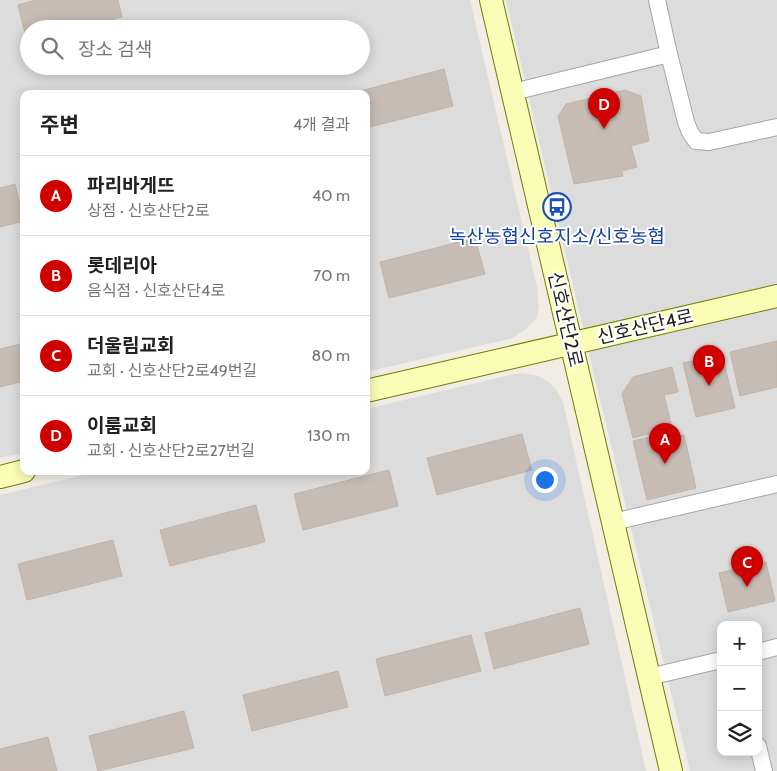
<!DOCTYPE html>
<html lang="ko">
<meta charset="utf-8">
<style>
body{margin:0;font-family:Cabin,"Noto Sans KR",sans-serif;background:#f2f2f2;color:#222}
.controls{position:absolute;right:15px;bottom:15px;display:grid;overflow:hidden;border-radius:10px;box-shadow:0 2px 12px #0003}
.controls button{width:45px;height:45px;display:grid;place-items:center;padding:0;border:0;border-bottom:1px solid #e0e0e0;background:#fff;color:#222;font:25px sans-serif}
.you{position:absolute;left:544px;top:479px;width:18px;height:18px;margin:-12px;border:4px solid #fff;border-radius:50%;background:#1a73e8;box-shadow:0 0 0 8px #1a73e833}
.badge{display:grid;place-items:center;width:32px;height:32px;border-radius:50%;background:#cf0000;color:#fff;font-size:16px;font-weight:700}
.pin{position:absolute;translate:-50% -41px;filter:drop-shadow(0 1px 2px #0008)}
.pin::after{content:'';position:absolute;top:26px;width:18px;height:15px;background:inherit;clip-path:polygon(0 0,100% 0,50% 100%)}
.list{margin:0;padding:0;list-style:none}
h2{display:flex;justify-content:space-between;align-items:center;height:65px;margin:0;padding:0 20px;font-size:21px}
h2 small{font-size:16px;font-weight:400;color:#767676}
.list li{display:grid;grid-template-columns:32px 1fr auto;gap:15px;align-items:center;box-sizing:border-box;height:80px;padding:0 20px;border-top:1px solid #e0e0e0}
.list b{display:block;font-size:19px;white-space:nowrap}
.list p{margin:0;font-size:16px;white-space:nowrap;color:#767676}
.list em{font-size:16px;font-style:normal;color:#767676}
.icon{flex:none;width:28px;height:28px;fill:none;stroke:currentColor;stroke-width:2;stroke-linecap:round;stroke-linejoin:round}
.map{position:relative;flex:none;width:777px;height:771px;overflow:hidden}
.search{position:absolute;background:#fff;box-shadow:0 2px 12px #0003;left:20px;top:20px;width:350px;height:55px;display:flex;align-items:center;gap:12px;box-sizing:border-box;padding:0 18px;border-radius:28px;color:#767676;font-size:19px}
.panel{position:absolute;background:#fff;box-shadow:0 2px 12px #0003;left:20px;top:90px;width:350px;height:385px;border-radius:10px}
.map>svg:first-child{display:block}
.residential{fill:#dddcdc;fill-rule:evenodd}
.building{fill:#c6bcb4;stroke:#c3b3a6}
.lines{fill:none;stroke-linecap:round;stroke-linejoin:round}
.minor-casing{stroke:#a6a6a6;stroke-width:18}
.secondary-casing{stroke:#6f7d00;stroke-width:24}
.minor{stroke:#fff;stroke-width:16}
.secondary{stroke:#fafdb6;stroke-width:22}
.labels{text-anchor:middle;stroke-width:4;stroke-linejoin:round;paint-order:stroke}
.transit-label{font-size:19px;fill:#164399;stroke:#fff}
.street-label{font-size:19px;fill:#1f1f1f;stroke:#fff}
</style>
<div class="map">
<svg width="777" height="771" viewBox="0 0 777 771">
<rect width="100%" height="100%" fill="#f1ede5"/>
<!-- residential -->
<path class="residential" d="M0 0H470L537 287 539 307 536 319 526 329 513 338 366 372V94H24V453L0 458ZM29 29H361V66H29Z
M506 0H777V771H690L599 396ZM721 625H758V752H721Z
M519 373 536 375 546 380 556 389 563 402 646 771H0V495L100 471H366V409Z"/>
<!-- building -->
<path class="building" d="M36 0H118L122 17 75 29H29V41H27L18 5Z
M444 69 453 106 366 128V94H349Z
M625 90 641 96 649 141 631 146 637 167 622 171 623 176 574 184 558 116 566 104Z
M15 184 24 221 0 227V188Z
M475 238 485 274 389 298 380 262Z
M777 341V387L740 396 730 352Z
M24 343V381L0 387V349Z
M722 354 735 408 696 417 683 363Z
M672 367 678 392 664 395 672 428 633 438 622 394 633 377Z
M672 431 674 437 684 435 696 488 647 500 633 441Z
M522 434 532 470 437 495 427 458Z
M389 470 398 506 303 530 294 494Z
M256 505 265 542 170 566 160 530Z
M113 540 122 576 27 600 18 564Z
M766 562 775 601 728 612 719 573Z
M580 608 589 644 494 669 485 633Z
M471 635 481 671 385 696 376 659Z
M338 671 348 707 252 731 243 695Z
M184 711 194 748 98 771 89 736Z
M48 737 57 771H0V749Z"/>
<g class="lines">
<defs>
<path id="minor" d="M657 0 669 54
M513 92 669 54 686 122 690 132 696 141 709 142 777 127
M613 522 777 484
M758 652 777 647
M649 677 721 660
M758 746 764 771"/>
<path id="secondary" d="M491 0 671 771
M366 391 777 296
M0 477 24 471"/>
</defs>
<!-- minor casing -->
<use href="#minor" class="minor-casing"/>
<!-- secondary casing -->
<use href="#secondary" class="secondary-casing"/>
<!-- minor -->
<use href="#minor" class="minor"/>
<!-- secondary -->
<use href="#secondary" class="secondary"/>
</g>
<!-- icons -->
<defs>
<symbol id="bus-ring" viewBox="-11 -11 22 22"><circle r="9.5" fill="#fff" stroke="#1a4fb4" stroke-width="1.5"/><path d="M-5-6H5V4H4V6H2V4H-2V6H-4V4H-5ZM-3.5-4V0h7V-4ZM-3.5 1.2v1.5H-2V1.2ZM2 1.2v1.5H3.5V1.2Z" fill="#1a4fb4"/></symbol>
</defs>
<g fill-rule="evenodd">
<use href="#bus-ring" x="541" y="191" width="32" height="32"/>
</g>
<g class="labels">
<!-- transit labels -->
<g class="transit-label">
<text x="557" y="243">녹산농협신호지소/신호농협</text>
</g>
<!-- street labels -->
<g class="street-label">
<text transform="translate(566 319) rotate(77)" y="7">신호산단2로</text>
<text transform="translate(645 326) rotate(-13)" y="7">신호산단4로</text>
</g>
</g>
</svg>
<div class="controls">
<button>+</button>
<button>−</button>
<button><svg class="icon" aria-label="layers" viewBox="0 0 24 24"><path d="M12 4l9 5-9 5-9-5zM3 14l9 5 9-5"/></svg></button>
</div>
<div class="you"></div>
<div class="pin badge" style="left:665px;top:464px">A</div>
<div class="pin badge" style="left:709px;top:386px">B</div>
<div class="pin badge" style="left:747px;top:587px">C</div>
<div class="pin badge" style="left:604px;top:129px">D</div>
<div class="search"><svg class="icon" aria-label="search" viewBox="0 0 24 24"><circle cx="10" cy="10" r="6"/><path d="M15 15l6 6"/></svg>장소 검색</div>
<section class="panel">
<h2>주변<small>4개 결과</small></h2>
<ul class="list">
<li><span class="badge">A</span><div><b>파리바게뜨</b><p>상점 · 신호산단2로</p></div><em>40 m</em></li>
<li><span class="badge">B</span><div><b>롯데리아</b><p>음식점 · 신호산단4로</p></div><em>70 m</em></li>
<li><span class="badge">C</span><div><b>더울림교회</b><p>교회 · 신호산단2로49번길</p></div><em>80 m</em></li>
<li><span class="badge">D</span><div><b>이룸교회</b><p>교회 · 신호산단2로27번길</p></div><em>130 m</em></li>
</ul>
</section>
</div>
